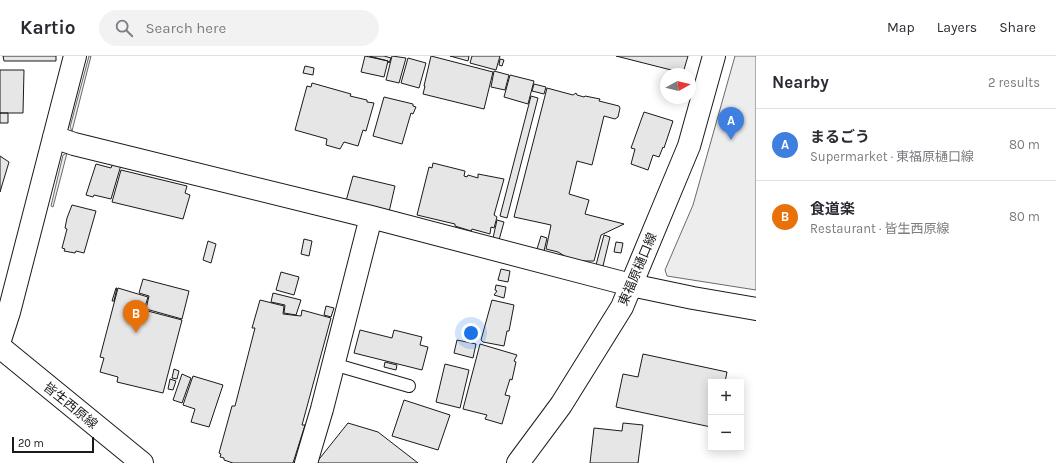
<!DOCTYPE html>
<meta charset="utf-8">
<style>
body{margin:0;font-family:Karla,"Noto Sans JP",sans-serif;background:#f2f2f3;color:#2b2b33}
.controls{position:absolute;right:12px;bottom:12px;display:grid;overflow:hidden;border-radius:0px;box-shadow:0 2px 10px #0003}
.controls button{width:36px;height:36px;display:grid;place-items:center;padding:0;border:0;border-bottom:1px solid #e1e1e2;background:#fff;color:#2b2b33;font:20px sans-serif}
.compass{position:absolute;left:660px;top:12px;width:36px;height:36px;border-radius:50%;background:#fff;box-shadow:0 2px 10px #0003;rotate:82deg}
.scale{position:absolute;left:12px;bottom:10px;width:82px;box-sizing:border-box;padding-left:4px;border:2px solid #1a1a1a;border-top:0;font-size:11px;line-height:14px;white-space:nowrap;color:#1a1a1a;-webkit-text-stroke:3px #fff;paint-order:stroke}
.you{position:absolute;left:471px;top:277px;width:14px;height:14px;margin:-10px;border:3px solid #fff;border-radius:50%;background:#1a73e8;box-shadow:0 0 0 6px #1a73e833}
.badge{display:grid;place-items:center;width:26px;height:26px;border-radius:50%;background:#ea580c;color:#fff;font-size:13px;font-weight:700}
.pin{position:absolute;translate:-50% -33px;filter:drop-shadow(0 1px 2px #0008)}
.pin::after{content:'';position:absolute;top:21px;width:14px;height:12px;background:inherit;clip-path:polygon(0 0,100% 0,50% 100%)}
.list{margin:0;padding:0;list-style:none}
h2{display:flex;justify-content:space-between;align-items:center;height:52px;margin:0;padding:0 16px;font-size:17px}
h2 small{font-size:13px;font-weight:400;color:#7c7c81}
.list li{display:grid;grid-template-columns:26px 1fr auto;gap:12px;align-items:center;box-sizing:border-box;height:72px;padding:0 16px;border-top:1px solid #e1e1e2}
.list b{display:block;font-size:15px;white-space:nowrap}
.list p{margin:0;font-size:13px;white-space:nowrap;color:#7c7c81}
.list em{font-size:13px;font-style:normal;color:#7c7c81}
.icon{flex:none;width:22px;height:22px;fill:none;stroke:currentColor;stroke-width:2;stroke-linecap:round;stroke-linejoin:round}
.map{position:relative;flex:none;width:756px;height:407px;overflow:hidden}
header{display:flex;align-items:center;gap:24px;box-sizing:border-box;height:56px;padding:0 20px;background:#fff;border-bottom:1px solid #e1e1e2}
header strong{font-size:19px}
nav{display:flex;gap:22px;margin-inline-start:auto;font-size:14px}
.search{width:280px;height:36px;background:#f2f2f3;display:flex;align-items:center;gap:10px;box-sizing:border-box;padding:0 14px;border-radius:22px;color:#7c7c81;font-size:15px}
main{display:flex}
aside{flex:1;background:#fff}
.map>svg:first-child{display:block}
.built{fill:#ededed;stroke:#6a6a6a}
.building{fill:#e6e6e6;stroke:#1a1a1a}
.lines{fill:none;stroke-linecap:round;stroke-linejoin:round}
.lane-casing{stroke:#1a1a1a;stroke-width:14}
.street-casing{stroke:#1a1a1a;stroke-width:24}
.secondary-casing{stroke:#1a1a1a;stroke-width:24}
.lane{stroke:#fff;stroke-width:12}
.street{stroke:#fff;stroke-width:22}
.secondary{stroke:#fff;stroke-width:22}
.labels{text-anchor:middle;stroke-width:3;stroke-linejoin:round;paint-order:stroke}
.street-label{font-size:13px;fill:#1a1a1a;stroke:#fff}
</style>
<header>
<strong>Kartio</strong>
<div class="search"><svg class="icon" aria-label="search" viewBox="0 0 24 24"><circle cx="10" cy="10" r="6"/><path d="M15 15l6 6"/></svg>Search here</div>
<nav><a>Map</a><a>Layers</a><a>Share</a></nav>
</header>
<main>
<div class="map">
<svg width="756" height="407" viewBox="0 0 756 407">
<rect width="100%" height="100%" fill="#fff"/>
<!-- built -->
<path class="built" d="M89 0H91L72 75 70 71Z
M735 0H756V234L667 220 665 214 693 149Z
M67 97 53 151 51 150 63 99Z"/>
<!-- building -->
<path class="building" d="M3 0H56V5H4Z
M365 0 388 5 384 21 361 16Z
M369 0H384L391 2 389 7 388 5Z
M392 0 406 2 399 27 386 24Z
M431 0 493 16 484 53 423 38 425 30H424Z
M450 0H469L468 5Z
M472 0H500L496 14 470 7Z
M616 0H688L683 17Z
M408 2 426 7 419 32 401 27Z
M500 3 504 4 502 10 499 9Z
M305 10 314 12 313 19 303 17Z
M0 14H24L23 57H0Z
M494 15 509 19 505 34 491 31Z
M510 19 534 25 528 48 504 41Z
M312 27 351 38 350 40 367 44V46L374 47 366 75 363 74 358 90 344 86 340 93 326 89 327 83 295 74 307 30 311 31Z
M534 28 546 31 544 38 532 35Z
M547 32 573 39 576 37 577 39 584 41 585 40 600 43 599 45 619 50 620 52 618 61 615 63 604 60 592 109 577 105 569 138 589 144 585 158 624 168 601 179 594 205H581L568 202 558 196 546 193 551 169 514 161Z
M531 40 538 42 507 162 500 160Z
M384 41 413 48V50L416 51 413 58 411 57 402 88 373 80Z
M644 56 673 65 664 92 663 91 659 101 653 99 648 114 631 108 635 93 631 92Z
M0 57H8V67H0Z
M0 100 9 106 0 136Z
M113 107 121 109 111 143 94 139 93 141 86 139 96 108 111 112Z
M433 107 465 115 464 120 467 121 468 119 478 122V118L504 123 494 159 497 161 494 172 491 171 490 178 472 173 471 175 455 170V168L417 159 429 111 432 112Z
M121 114 187 130 185 137 190 139 183 163 112 146Z
M353 120 395 130 389 156 346 145Z
M72 149 96 155 84 197 76 195 75 197 64 195 65 193 62 192 67 173 65 172 67 162Z
M497 164 504 166 499 184 493 182Z
M604 179 610 181 603 210 596 209Z
M541 180 547 182 544 195 537 193Z
M304 183 312 185 309 200 301 198Z
M208 185 216 188 211 207 203 204Z
M616 186 623 187 621 197 614 196Z
M501 213 510 215 508 226 498 224Z
M281 216 299 221 294 239 276 234Z
M143 223 189 235 182 263 146 253 149 240 139 237Z
M496 229 506 231 504 242 494 239 497 235 495 234Z
M116 232H117L114 245H112Z
M118 232 148 241 144 254 182 264 163 337 117 326 118 321 100 316 104 302 100 301Z
M273 237 301 244 296 259 284 257 285 249 271 246Z
M260 244 284 250 283 258 301 260 302 254 331 262 302 369H305L293 407H233L224 404V402L220 401 221 398 219 397 232 350H235L255 272H252Z
M492 244 514 249 509 275H507L504 290 483 286 481 284Z
M326 250 334 252 331 261 324 259Z
M360 274 392 282 394 274 422 281 420 289 428 291 422 314 354 297Z
M457 284 476 288 473 302 454 297Z
M480 288 517 299 514 305 516 306 512 324 510 323 505 339 510 340 502 368 485 363 487 359 463 353Z
M643 298 727 316 725 326H711V371L616 351 623 318 638 321Z
M385 306 397 309 396 314 384 311Z
M445 308 469 314 460 352 436 346Z
M174 313 179 315 177 323 172 322Z
M182 318 191 322 182 347 173 344Z
M193 320 223 329 209 371 191 366 195 353 183 349Z
M170 323 176 325 173 334 168 333Z
M404 344 450 359 438 394 392 380Z
M348 367 378 376 418 407H316Z
M623 367 643 369 638 407H590L594 372 622 375Z"/>
<g class="lines">
<defs>
<path id="lane" d="M333 308 409 330"/>
<path id="street" d="M54 81 74 88 371 161 631 229 693 242 756 253
M0 284 9 256 75 0
M306 407 322 353 371 161"/>
<path id="secondary" d="M0 291 142 407
M518 407 561 349 622 251 689 90 714 0"/>
</defs>
<!-- lane casing -->
<use href="#lane" class="lane-casing"/>
<!-- street casing -->
<use href="#street" class="street-casing"/>
<!-- secondary casing -->
<use href="#secondary" class="secondary-casing"/>
<!-- lane -->
<use href="#lane" class="lane"/>
<!-- street -->
<use href="#street" class="street"/>
<!-- secondary -->
<use href="#secondary" class="secondary"/>
</g>
<g class="labels">
<!-- street labels -->
<g class="street-label">
<text transform="translate(637 213) rotate(-67)" y="5">東福原樋口線</text>
<text transform="translate(71 349) rotate(39)" y="5">皆生西原線</text>
</g>
</g>
</svg>
<div class="controls">
<button>+</button>
<button>−</button>
</div>
<svg class="compass" viewBox="-18 -18 36 36"><path d="M0-13l5 13h-10z" fill="#e53935"/><path d="M0 13l5-13h-10z" fill="#7c7c81"/></svg>
<div class="scale">20 m</div>
<div class="you"></div>
<div class="pin badge" style="left:731px;top:84px;background:#3f7fe0">A</div>
<div class="pin badge" style="left:136px;top:277px;background:#e8710a">B</div>
</div>
<aside>
<h2>Nearby<small>2 results</small></h2>
<ul class="list">
<li><span class="badge" style="background:#3f7fe0">A</span><div><b>まるごう</b><p>Supermarket · 東福原樋口線</p></div><em>80 m</em></li>
<li><span class="badge" style="background:#e8710a">B</span><div><b>食道楽</b><p>Restaurant · 皆生西原線</p></div><em>80 m</em></li>
</ul>
</aside>
</main>
